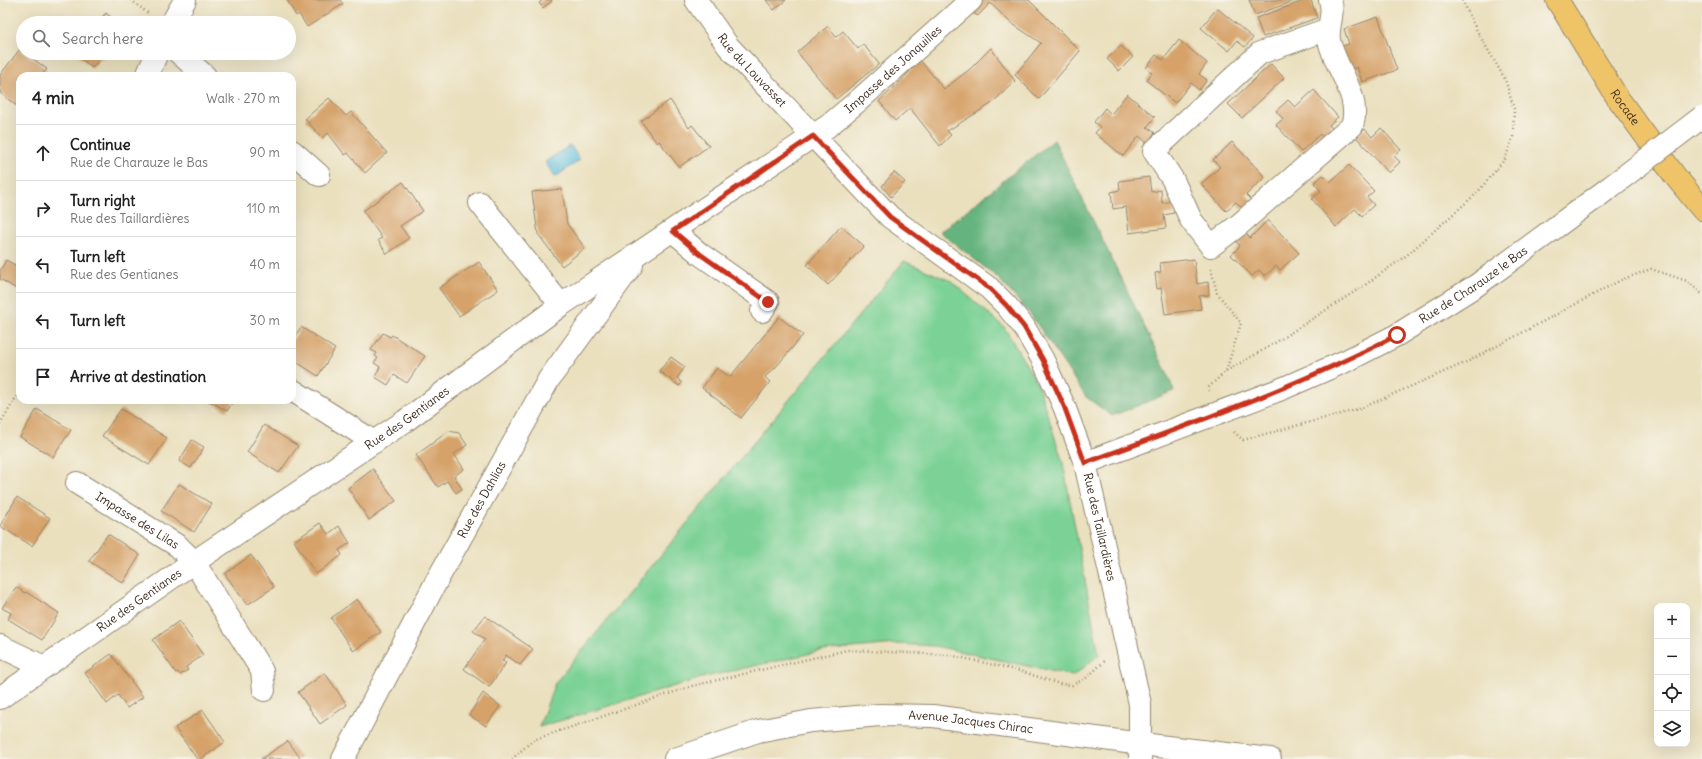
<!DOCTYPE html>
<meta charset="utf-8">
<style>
body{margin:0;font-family:Delius,sans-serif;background:#f2f2f2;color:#222}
.controls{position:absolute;right:12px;bottom:12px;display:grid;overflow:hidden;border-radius:8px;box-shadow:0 4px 16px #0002}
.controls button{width:36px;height:36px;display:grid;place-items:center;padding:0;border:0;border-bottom:1px solid #e0e0e0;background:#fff;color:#222;font:20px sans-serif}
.stop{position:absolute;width:12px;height:12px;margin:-9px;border:3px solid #c8321e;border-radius:50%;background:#fff}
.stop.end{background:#c8321e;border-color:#fff;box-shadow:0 1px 4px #0008}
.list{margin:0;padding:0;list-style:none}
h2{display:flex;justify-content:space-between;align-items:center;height:52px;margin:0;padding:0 16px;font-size:17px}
h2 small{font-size:13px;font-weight:400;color:#767676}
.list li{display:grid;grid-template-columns:26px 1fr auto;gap:12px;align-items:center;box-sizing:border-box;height:56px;padding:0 16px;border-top:1px solid #e0e0e0}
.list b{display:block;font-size:15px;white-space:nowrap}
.list p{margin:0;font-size:13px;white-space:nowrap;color:#767676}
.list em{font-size:13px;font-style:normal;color:#767676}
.icon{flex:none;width:22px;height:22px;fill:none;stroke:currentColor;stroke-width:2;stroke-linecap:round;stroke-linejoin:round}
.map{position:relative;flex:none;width:1702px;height:759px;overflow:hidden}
.search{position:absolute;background:#fff;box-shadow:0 4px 16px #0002;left:16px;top:16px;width:280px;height:44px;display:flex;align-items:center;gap:10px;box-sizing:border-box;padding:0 14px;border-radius:22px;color:#767676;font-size:15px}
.panel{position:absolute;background:#fff;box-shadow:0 4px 16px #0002;left:16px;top:72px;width:280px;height:332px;border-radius:12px}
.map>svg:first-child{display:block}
.green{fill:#7cd296;stroke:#5c7e5a}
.forest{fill:#65b47f;stroke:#506f4e}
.water{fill:#62c0e0;stroke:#4e757f}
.building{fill:#d6a269}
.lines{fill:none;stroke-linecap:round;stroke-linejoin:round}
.minor-casing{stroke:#92856e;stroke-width:24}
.major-casing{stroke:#92856e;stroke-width:24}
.path{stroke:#92856e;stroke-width:2.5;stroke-dasharray:1 3;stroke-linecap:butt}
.minor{stroke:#fff;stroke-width:22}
.major{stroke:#efc469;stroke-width:22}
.minor-bridge-casing{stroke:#92856e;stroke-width:24;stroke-linecap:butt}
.minor-bridge{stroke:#fff;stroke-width:22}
.route{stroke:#c8321e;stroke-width:5}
.labels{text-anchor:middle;stroke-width:4;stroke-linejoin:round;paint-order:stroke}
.street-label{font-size:12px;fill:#3b2a1e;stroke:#f7f3e8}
</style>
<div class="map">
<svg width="1702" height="759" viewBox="0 0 1702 759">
<rect width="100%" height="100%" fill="#f7f3e8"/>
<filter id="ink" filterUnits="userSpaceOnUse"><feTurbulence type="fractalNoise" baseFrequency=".025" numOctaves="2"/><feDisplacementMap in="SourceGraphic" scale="8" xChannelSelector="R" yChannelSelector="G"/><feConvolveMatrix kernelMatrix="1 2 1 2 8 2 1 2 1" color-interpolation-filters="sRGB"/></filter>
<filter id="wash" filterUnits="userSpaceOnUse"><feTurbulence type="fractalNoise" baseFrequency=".012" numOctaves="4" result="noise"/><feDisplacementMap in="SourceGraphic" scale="16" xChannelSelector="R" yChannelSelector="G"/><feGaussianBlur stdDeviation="0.9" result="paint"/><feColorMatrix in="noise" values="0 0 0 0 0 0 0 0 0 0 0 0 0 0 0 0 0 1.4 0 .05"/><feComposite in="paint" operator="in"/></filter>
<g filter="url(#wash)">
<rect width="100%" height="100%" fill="#eae0be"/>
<!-- green -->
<path class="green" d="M904 261 951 281 1004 327 1038 385 1063 463 1099 655 1073 676 935 646 895 644 821 651 705 677 539 727 555 683Z"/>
<!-- forest -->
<path class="forest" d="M1054 140 1167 373 1174 391 1112 416 1086 397 1031 315 997 277 940 232Z"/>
<!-- water -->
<path class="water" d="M570 145 580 160 555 177 545 162Z"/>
<g id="blocks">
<!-- building -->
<path class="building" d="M287 0H340L343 4 307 27 299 14 296 16Z
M543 0H551L552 1 543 8 539 3Z
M766 0H786L774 10Z
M981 0H1029L1080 51 1039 99 1015 75 1041 43 1011 23 990 3 978 16 970 11Z
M1249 0H1297L1255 15Z
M1306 0H1311L1317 18 1263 37 1256 18Z
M1217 8 1253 38 1245 47 1237 41 1229 51 1201 28Z
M106 13 118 23H97Z
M1378 17 1397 70 1362 82 1357 67 1347 71 1339 47 1349 44 1344 29Z
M828 26 836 37 843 31 858 49 863 44 879 64 836 99 797 52Z
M1179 40 1207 63 1199 74 1207 80 1199 90 1191 83 1175 103 1146 80 1152 73 1146 68 1156 55 1163 60Z
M1121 46 1133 57 1119 71 1107 59Z
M991 48 1015 81 991 104 947 131 951 135 940 146 910 108 895 121 879 101 898 84 920 60 944 89 970 69Z
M20 49 23 53H25L47 69 41 76H20V102L17 106 0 93V75Z
M75 53H109L104 59 102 57 92 68Z
M1271 64 1284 78 1242 118 1228 104Z
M1314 90 1338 117 1329 125 1336 133 1327 141 1320 134 1301 152 1276 125 1283 119 1276 111 1288 100 1295 107Z
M1127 94 1155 117 1147 127 1155 133 1147 143 1139 136 1123 156 1095 133 1100 127 1094 122 1105 108 1111 114Z
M329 98 346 116 351 112 387 153 365 173 348 153 345 155 328 133 322 138 305 119Z
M670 100 689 128 692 125 709 146 679 167 659 141 657 143 641 121Z
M1381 128 1401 150 1394 156 1400 162 1389 173 1356 137 1365 129 1372 137Z
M1232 142 1265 177 1246 195 1253 202 1244 210 1236 202 1226 211 1201 184 1220 167 1213 160Z
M1349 165 1374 191 1367 197 1374 205 1362 216 1355 209 1336 227 1312 199 1321 191 1314 183 1323 175 1330 182Z
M894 172 905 182 891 197 882 186Z
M1149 177 1151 192 1161 190 1162 203 1173 201 1174 213 1164 215 1166 228 1129 233 1126 207 1113 209 1111 192 1120 190 1119 181Z
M403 182 423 211 400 226 409 238 387 254 378 240 382 238 363 211Z
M562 189 567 224 585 248 562 266 538 234 532 192Z
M1268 220 1299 253 1280 270 1276 266 1265 276 1259 270 1252 276 1231 255 1240 246 1234 239 1243 230 1250 238Z
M841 226 864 246 828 285 807 265Z
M1194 259 1197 284 1208 282 1209 295 1199 296 1201 309 1165 314 1161 288 1157 289 1155 273 1161 272 1160 263Z
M6 260 17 266 20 261V291L0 279V271Z
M479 262 498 290 459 316 439 288Z
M779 317 803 335 776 367 765 377 770 382 741 418 702 388 717 368 730 377Z
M301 327 335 349 318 376 292 359V341Z
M383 333 390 337 392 335 425 356 407 383 394 375 388 385 375 377 380 367 374 363 378 358 375 356 377 353 371 350Z
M671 357 685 367 677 378 682 383 679 386 659 371Z
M208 400H234L227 411Z
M37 409 71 430 53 457 20 437Z
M121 409 167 438 149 465 102 436Z
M264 425 298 446 279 473 247 452Z
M449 431 459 433 467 445 454 454 464 469 454 476 462 489 456 493 447 481 438 487 416 455Z
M192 440 204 447 191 468 179 461Z
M373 469 396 501 369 520 348 488Z
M179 484 212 504 194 532 161 511Z
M17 497 50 518 32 546 0 526Z
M320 523 328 534 339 526 350 543 339 550 342 555 316 574 294 541Z
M108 534 140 555 123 583 89 561Z
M251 555 274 587 247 605 225 574Z
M16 587 25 593 26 592 59 613 42 640 8 619 11 613 2 608Z
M357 599 381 632 353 651 331 618Z
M485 616 533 649 520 665 506 655 502 661 506 663 489 687 464 669 485 639 473 631Z
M179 621 203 655 186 667 188 670 180 675 178 672 176 673 153 640Z
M111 654 143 697 127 708 118 695 107 704 85 673Z
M325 673 347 705 320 724 298 692Z
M483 693 500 706 486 726 469 715Z
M203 710 225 742 201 759H197L175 728Z
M288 741 301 759H261Z"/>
</g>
</g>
<g filter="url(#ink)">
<use href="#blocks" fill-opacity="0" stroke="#92856e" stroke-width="1"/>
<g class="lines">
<defs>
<g id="minor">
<path id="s1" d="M696 0 728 46 890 217 989 288 1006 305 1024 327 1043 360 1064 406 1085 463 1140 704V759"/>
<path d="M172 23 185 0"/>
<path d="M1329 29 1260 53 1154 151 1173 180 1191 220 1211 246 1240 224 1352 126C1362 96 1335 69 1329 40 1327 26 1335 13 1330 0"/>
<path d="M179 53 205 76"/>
<path d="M147 76 157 53"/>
<path d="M292 151 319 175"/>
<path d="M480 203 561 305"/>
<path d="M673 231 700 254 768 302 762 311"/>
<path d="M292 390 374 442"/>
<path id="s2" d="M1085 463 1284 388 1348 360 1397 335 1477 285 1609 188"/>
<path id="s3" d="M77 483 178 546 194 562 262 671 264 690"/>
<path d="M0 646 44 667"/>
<path id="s4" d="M0 698 194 562 405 421 561 305 828 126 858 101 971 0"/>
<path id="s5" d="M343 759 436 582 549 379 632 265"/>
<path id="s6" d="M675 759 758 731 811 721 880 715 933 716 1141 744 1270 759"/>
</g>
<g id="major">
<path id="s7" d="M1557 0 1617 97 1675 176 1702 209"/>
</g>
</defs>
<!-- minor casing -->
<use href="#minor" class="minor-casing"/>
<!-- major casing -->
<use href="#major" class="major-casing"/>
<!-- path -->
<path class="path" d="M131 0 149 14
M1211 269 1217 293 1241 323 1226 371
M1209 391 1208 388 1226 371 1267 348 1365 285 1407 255 1477 193 1505 159 1513 137 1514 109 1505 79 1477 31 1462 0
M0 424 20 391
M1234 432 1243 440 1359 409 1469 361 1621 280 1651 269 1687 281 1702 294
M512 759 533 740 692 686 847 650 950 655 1020 671 1060 684 1072 685 1085 679 1106 660"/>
<!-- minor -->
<use href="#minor" class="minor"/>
<!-- major -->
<use href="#major" class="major"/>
<defs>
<path id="minor-bridge" d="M1609 188 1702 117"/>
</defs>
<!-- minor-bridge casing -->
<use href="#minor-bridge" class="minor-bridge-casing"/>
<!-- minor-bridge -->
<use href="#minor-bridge" class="minor-bridge"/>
</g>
</g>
<g class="lines" filter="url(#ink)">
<!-- route -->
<path class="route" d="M768 302 700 254 673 231 813 136 890 217 989 288 1006 305 1024 327 1043 360 1064 406 1085 463C1191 424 1297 387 1397 335"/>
</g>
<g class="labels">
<!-- street labels -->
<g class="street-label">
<text dy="4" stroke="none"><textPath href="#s4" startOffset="1093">Impasse des Jonquilles</textPath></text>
<text dy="4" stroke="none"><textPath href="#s1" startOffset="90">Rue du Louvasset</textPath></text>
<text dy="4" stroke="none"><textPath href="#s7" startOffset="127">Rocade</textPath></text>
<text dy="4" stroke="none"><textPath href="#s2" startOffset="429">Rue de Charauze le Bas</textPath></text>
<text dy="4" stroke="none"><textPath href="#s4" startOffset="494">Rue des Gentianes</textPath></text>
<text dy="4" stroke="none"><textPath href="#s5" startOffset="294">Rue des Dahlias</textPath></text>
<text dy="4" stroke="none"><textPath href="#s3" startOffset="71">Impasse des Lilas</textPath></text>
<text dy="4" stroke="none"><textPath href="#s1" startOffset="681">Rue des Taillardières</textPath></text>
<text dy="4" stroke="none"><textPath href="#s4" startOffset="170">Rue des Gentianes</textPath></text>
<text dy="4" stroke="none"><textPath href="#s6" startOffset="302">Avenue Jacques Chirac</textPath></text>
</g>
</g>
</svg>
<div class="controls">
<button>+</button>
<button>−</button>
<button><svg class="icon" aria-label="locate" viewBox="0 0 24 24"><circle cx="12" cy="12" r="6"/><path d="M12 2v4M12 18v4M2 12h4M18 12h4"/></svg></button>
<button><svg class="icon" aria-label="layers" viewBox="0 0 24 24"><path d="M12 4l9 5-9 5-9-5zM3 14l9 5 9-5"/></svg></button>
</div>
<div class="stop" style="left:1397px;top:335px"></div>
<div class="stop end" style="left:768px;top:302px"></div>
<div class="search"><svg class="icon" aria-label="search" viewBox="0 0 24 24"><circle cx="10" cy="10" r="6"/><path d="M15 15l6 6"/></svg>Search here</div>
<section class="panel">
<h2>4 min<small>Walk · 270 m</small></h2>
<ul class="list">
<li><svg class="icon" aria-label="ahead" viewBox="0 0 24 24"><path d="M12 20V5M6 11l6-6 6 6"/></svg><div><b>Continue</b><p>Rue de Charauze le Bas</p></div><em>90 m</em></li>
<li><svg class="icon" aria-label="right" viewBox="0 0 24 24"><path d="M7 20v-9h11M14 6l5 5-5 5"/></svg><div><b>Turn right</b><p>Rue des Taillardières</p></div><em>110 m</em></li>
<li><svg class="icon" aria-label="left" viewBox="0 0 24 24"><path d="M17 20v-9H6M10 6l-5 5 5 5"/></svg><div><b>Turn left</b><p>Rue des Gentianes</p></div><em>40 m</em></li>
<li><svg class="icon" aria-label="left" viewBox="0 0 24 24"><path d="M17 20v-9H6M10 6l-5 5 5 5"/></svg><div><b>Turn left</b></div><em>30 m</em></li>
<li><svg class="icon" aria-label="arrive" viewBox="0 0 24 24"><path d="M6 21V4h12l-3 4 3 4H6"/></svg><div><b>Arrive at destination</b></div></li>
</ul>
</section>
</div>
